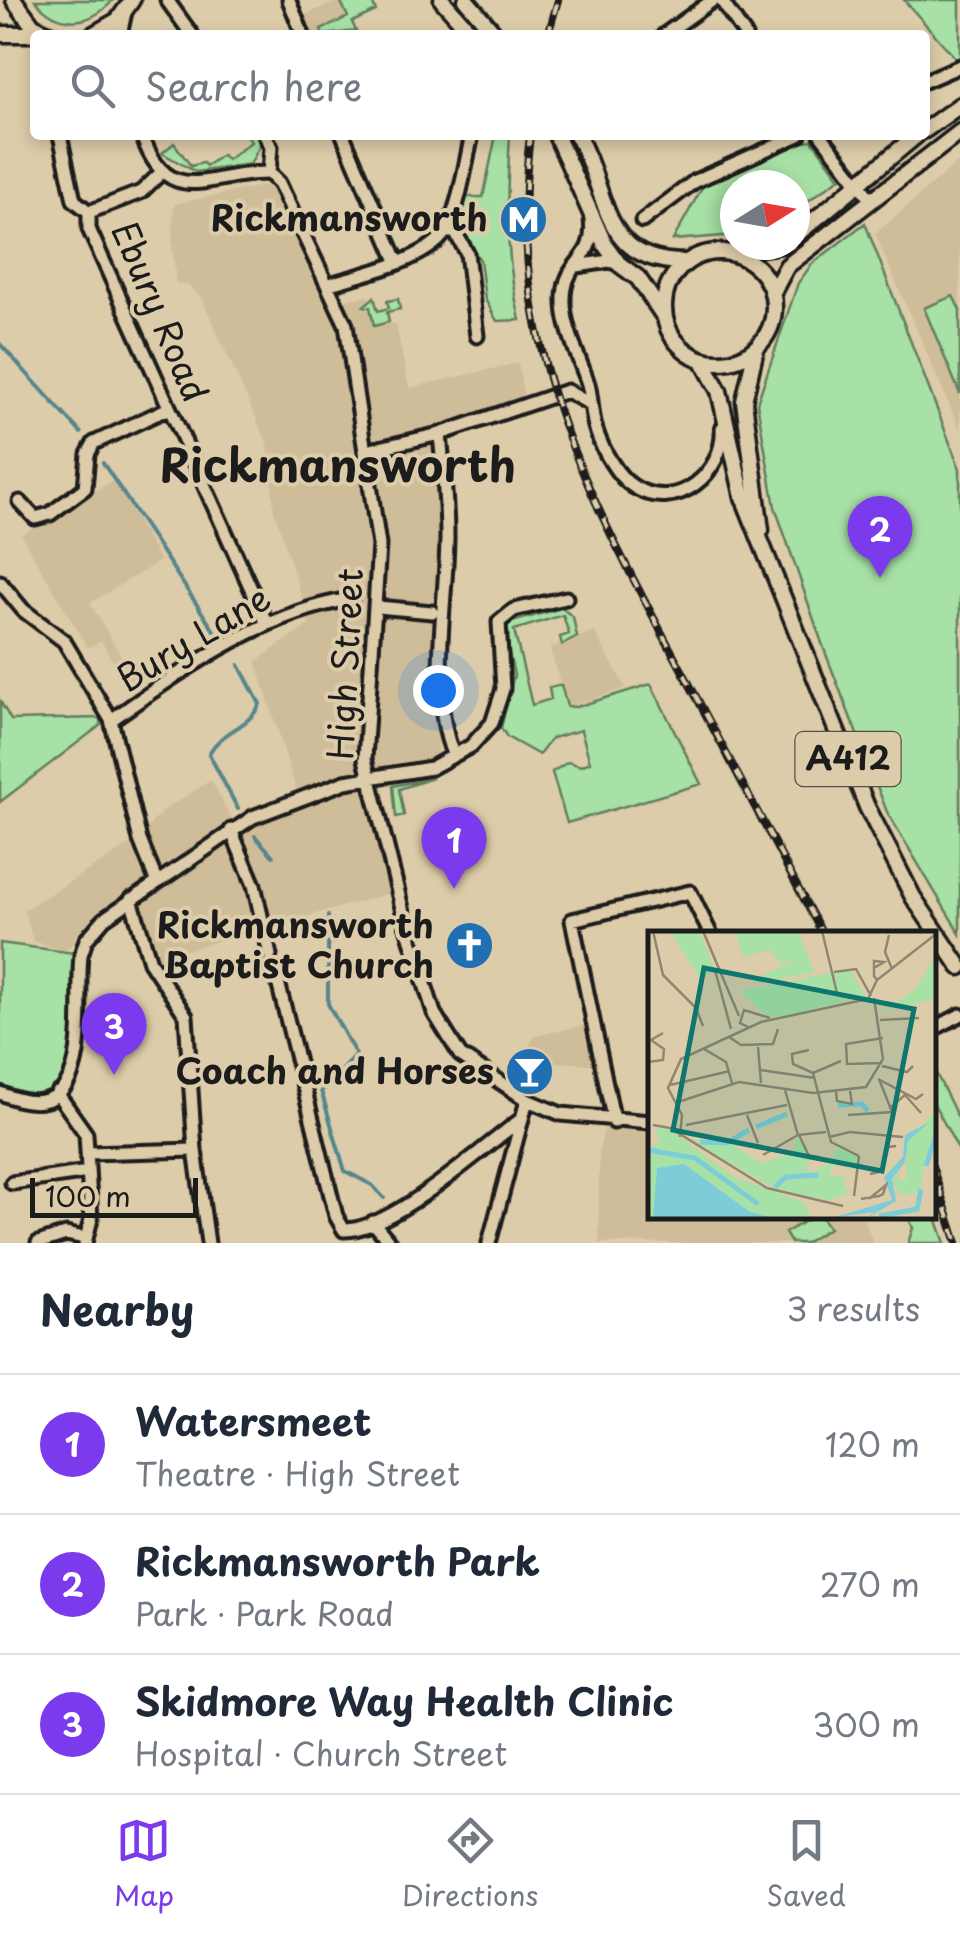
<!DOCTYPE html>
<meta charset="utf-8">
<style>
body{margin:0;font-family:"Playpen Sans",sans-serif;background:#f6f6f7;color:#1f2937}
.compass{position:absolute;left:720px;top:170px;width:90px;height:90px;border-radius:50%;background:#fff;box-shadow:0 5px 15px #0003;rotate:79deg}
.scale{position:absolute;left:30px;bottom:25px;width:168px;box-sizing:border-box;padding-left:10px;border:5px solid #1c1c1c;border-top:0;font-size:28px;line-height:35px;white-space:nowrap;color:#1c1c1c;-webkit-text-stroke:8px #ddcca9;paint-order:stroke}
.you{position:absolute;left:438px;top:690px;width:35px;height:35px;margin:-25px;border:8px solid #fff;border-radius:50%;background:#1a73e8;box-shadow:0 0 0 15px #1a73e833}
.badge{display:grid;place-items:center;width:65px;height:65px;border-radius:50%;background:#7c3aed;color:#fff;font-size:32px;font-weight:700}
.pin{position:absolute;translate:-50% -82px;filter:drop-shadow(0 2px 5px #0008)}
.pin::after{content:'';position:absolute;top:52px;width:35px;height:30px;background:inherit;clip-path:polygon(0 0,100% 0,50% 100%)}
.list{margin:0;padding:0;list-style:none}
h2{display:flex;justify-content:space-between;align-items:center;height:130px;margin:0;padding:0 40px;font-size:42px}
h2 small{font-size:32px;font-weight:400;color:#747a83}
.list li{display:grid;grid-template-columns:65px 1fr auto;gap:30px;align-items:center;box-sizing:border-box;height:140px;padding:0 40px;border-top:2px solid #e0e1e3}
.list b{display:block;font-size:38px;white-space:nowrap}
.list p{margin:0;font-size:32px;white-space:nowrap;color:#747a83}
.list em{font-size:32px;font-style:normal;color:#747a83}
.icon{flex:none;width:55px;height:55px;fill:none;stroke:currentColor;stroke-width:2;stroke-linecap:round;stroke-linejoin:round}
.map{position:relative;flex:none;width:960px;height:1243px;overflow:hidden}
.search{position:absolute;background:#fff;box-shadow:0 5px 15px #0003;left:30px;right:30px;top:30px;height:110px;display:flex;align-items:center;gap:25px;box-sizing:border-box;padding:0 35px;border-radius:10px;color:#747a83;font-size:38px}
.sheet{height:550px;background:#fff}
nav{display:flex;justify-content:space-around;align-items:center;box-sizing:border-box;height:140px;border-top:2px solid #e0e1e3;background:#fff;font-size:28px;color:#747a83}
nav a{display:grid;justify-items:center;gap:5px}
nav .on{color:#7c3aed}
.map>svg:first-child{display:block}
.built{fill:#cfbd99}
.green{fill:#a7e1a5;stroke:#627e60;stroke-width:2.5}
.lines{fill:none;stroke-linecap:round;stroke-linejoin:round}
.stream{stroke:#56868c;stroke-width:4}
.minor-casing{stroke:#1c1c1c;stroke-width:19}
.major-casing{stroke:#1c1c1c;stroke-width:21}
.minor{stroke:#ddcca9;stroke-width:11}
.major{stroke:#ddcca9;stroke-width:14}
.rail-casing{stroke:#1c1c1c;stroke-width:8}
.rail{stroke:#ddcca9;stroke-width:4;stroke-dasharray:11;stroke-linecap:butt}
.labels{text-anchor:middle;stroke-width:8;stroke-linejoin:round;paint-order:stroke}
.shield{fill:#ddcca9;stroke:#565146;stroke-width:2.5}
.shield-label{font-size:32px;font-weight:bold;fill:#1c1c1c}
.poi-label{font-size:35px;font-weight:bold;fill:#1c1c1c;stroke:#ddcca9;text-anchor:end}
.street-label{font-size:35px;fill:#1c1c1c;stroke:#ddcca9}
.district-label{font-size:45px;font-weight:bold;fill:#1c1c1c;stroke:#ddcca9}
.inset-river{fill:none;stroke:#7ccdd7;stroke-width:5}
.inset-road{fill:none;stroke:#908671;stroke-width:2.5}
.view{fill:#0f766e;fill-opacity:0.15;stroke:#0f766e;stroke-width:5}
.inset-edge{fill:none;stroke:#1c1c1c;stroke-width:5}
</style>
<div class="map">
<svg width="960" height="1243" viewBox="0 0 960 1243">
<rect width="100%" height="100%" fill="#ddcca9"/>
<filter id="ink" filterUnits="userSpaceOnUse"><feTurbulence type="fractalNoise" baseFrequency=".01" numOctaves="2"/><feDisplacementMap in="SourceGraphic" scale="20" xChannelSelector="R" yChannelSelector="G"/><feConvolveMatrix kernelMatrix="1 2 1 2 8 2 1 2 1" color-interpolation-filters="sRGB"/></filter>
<g filter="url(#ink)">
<!-- built -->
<path class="built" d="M340 0 348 18 321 30 323 35H306L298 12 305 15Z
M960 160V430L875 234Z
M275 183 311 263 341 301 368 296 375 324H396L409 388 518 363 524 398 429 428 439 479 438 761 360 773 391 893 190 949 154 965 136 890 64 951 33 941 24 910 134 842 164 810 211 780 238 830 300 802 256 661 310 624 274 510 268 445 202 299 188 285 176 283 172 246 174 204Z
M114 480 160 561 90 603 142 691 133 696 101 641 88 648 21 535Z
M594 631 626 688 567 707 550 648Z
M585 1025 592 1064 556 1062 535 1098 507 1084 535 1036Z
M645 1128 650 1134V1216H862L874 1243H599V1151L604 1129Z"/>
<!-- green -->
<path class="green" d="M35 0H113C90 27 58 28 35 0Z
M340 0H371L376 11 352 22 356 31 323 35 321 30 348 17Z
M904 0H960V61L959 62Z
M247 135H256L261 144 250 164 196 172 162 153 174 143 191 166 203 163 206 166 222 155 227 160 251 142Z
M496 135H510C506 200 505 256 520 320L497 321 485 299 480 260 459 229 466 197H483Z
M812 140 840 178 795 210V185H735V235L673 240 704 184 791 143Z
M865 223 960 469V934L887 812 824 649 775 507 757 403 798 283 812 264Z
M953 296 960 310V394L924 308Z
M374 297 378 311 389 308 387 301 398 299 400 309 387 312 389 322 374 326 370 307 364 306Z
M562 608 573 617 577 637 562 645 560 637 569 634 563 615 514 630 532 705 551 699 549 688 561 685 567 706 576 707 651 684 701 784 567 823 552 772 568 762 581 766 590 762 581 730 552 738 539 755 507 737 501 728 514 675 505 635 508 623Z
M0 701 11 720 100 718 101 725 0 802Z
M433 778 399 789 404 815 396 817 393 786Z
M0 943 75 953C69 995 94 1083 36 1094 22 1097 11 1093 0 1084Z
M932 1065 960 1122V1153L933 1102Z
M933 1209 945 1243H908L913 1228 908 1216H932Z
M813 1216H821L829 1228 805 1243H791L785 1233Z"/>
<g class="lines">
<!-- stream -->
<path class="stream" d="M0 344 81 433
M103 463 215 632
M238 809 209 754C220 731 249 728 260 704L239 665
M255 836 273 856
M328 916V1004L356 1055 321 1091 345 1171 372 1185 384 1198"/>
<defs>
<path id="minor" d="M167 0 192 35
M289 0 303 35
M721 0 745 35
M120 35 125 12
M664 35 713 0
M925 81 960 66
M60 135 74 200 89 212V229L266 622
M142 135C168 213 214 171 269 173
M265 135 271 147 269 173
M343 135 398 263
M821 135 872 201
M269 173 279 183 346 325 379 545 365 759 406 924 434 1013 460 1055 527 1100 561 1114 650 1122
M89 212 141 192 163 171
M591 219C596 259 570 258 565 288 559 320 579 355 588 384 592 399 591 415 596 430 602 449 617 477 634 487 677 514 725 472 722 428
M642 221 695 181 799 135
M446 232H455L467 253 477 336
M577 266 609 261 619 264
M330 284C362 274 433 260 448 227 461 199 465 164 472 135
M440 434C443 468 447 502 447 536 447 601 428 692 453 754
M366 451 440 434 567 391 590 404
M20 502 35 518 50 514 85 488 88 454 94 443 169 408
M0 582 23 610 64 641 111 720
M378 607 432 612
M231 830 254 885 270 955
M156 880 140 840 111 720C185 669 261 613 351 599
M131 899 150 962 186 1016 195 1150 208 1243
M278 982 336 1216 344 1230C391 1231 480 1150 519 1121
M932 1030 960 1015
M0 1093C100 1136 75 1007 81 955L86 940 104 919 253 817 345 782 431 768 471 746 492 723 503 689 499 622 514 610 566 598
M57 1093 86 1134 91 1219 85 1243
M614 1122 572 920 690 892 710 933
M87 1153 195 1150
M12 1183 88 1172
M373 1222 390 1243
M38 1243 66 1234 84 1238
M489 1243 527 1100"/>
<path id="major" d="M14 0 33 26 53 35
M442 0 473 35
M466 0 496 35
M0 34H44
M92 35 118 20 132 0
M925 130 960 105
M556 135 605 245 619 264 638 278 663 315
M577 135C610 193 599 262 684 262
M795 236 917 135
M664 307a55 55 0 1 1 110 0a55 55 0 1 1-110 0Z
M731 252 781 245
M773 292 787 266 960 132
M756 349 744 401 761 530
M704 363 719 391 743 497 867 807 913 897 960 967"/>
</defs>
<!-- minor casing -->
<use href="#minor" class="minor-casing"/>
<!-- major casing -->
<use href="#major" class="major-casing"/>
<!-- minor -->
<use href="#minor" class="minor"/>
<!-- major -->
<use href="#major" class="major"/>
<defs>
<path id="rail" d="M548 35 558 0
M530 135C505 346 586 493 683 672 730 759 776 846 822 933
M932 1166 957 1243"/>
</defs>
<!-- rail casing -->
<use href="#rail" class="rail-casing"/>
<!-- rail -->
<use href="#rail" class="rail"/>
</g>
</g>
<!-- icons -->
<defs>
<symbol id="metro-disc" viewBox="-11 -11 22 22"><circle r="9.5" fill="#1f6fb2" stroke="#ddcca9"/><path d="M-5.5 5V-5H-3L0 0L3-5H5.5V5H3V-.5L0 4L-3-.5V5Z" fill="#fff"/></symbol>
<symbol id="church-disc" viewBox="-11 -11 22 22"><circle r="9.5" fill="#1f6fb2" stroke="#ddcca9"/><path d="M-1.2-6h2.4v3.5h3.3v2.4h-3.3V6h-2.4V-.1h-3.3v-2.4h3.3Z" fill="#fff"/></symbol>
<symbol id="bar-disc" viewBox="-11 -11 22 22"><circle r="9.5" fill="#1f6fb2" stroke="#ddcca9"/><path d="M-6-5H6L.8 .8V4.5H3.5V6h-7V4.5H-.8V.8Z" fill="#fff"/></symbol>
</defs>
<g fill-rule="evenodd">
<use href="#metro-disc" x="496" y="192" width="55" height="55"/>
<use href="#church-disc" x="442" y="918" width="55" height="55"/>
<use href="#bar-disc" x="502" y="1044" width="55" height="55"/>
</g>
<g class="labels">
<!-- shield labels -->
<rect class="shield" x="795.5" y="732" width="105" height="54" rx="8"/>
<g class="shield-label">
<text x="848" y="770">A412</text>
</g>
<!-- poi labels -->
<g class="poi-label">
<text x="488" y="231">Rickmansworth</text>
<text x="434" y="938">Rickmansworth<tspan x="434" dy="40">Baptist Church</tspan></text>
<text x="494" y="1084">Coach and Horses</text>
</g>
<!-- street labels -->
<g class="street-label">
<text transform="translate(159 312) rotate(67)" y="12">Ebury Road</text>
<text transform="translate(194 639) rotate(-31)" y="12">Bury Lane</text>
<text transform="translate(346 664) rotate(-87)" y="12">High Street</text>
</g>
<!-- district labels -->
<g class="district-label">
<text x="338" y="482">Rickmansworth</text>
</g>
</g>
<!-- overview -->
<g transform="translate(648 931)">
<rect width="288" height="288" fill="#ddcca9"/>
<path d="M22 0H51L67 39 52 48ZM87 0H150L166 41 107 53 106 48 151 28 133 33 122 19 95 26ZM287 25V68L234 80 267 59ZM201 38 218 65 136 85 118 84 91 60ZM287 180V219L276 234 272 261 253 264 244 250 252 240 250 251 259 248 258 213ZM7 196 24 200 84 245 157 272 163 287H0V218L12 210ZM149 205 165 229 158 231 161 242 183 232 188 217 210 225 205 236 183 235V245L196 246 197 257 204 259 183 269 133 261 39 208 82 212 113 232 146 221Z" fill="#a7e1a5"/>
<path d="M280 192 260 210 257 231 244 248 248 270 219 287 226 281 184 287 244 269 236 246 255 226 257 204ZM36 233 102 281 127 287H5L9 237Z" fill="#7ccdd7"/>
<path class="inset-river" d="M190 174 214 173 220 180M108 196 139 183M52 211 79 212 101 199M0 219 47 227 110 273M278 235 288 204M127 256 138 246 170 244M231 285 269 278 273 258"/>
<path class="inset-road" d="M5 0 15 44 48 77 55 95M55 0 91 85M174 0 189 62M241 4 237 21 244 38M226 37 236 31 226 30V45L229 49M67 39 83 98M186 41 208 38 223 65M232 89 271 87M102 97 92 92 96 79 122 87M81 106 93 114 125 113 130 98M110 116 113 152M56 118 78 131 84 152M161 119 144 123 145 133 165 142M0 131 15 129 16 118 3 109 15 102M234 132 199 133 198 113 235 107M234 135 259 141 265 135M113 139 167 147M165 142 183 211 211 225M165 142 193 130M230 148 268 168 275 163M22 154 82 140M137 159 150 204 178 201M188 161 189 170 204 173 202 160M30 171 91 151 165 162 218 156 235 128 226 67M243 176 257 164 273 182M99 184 110 212M200 184 244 181 231 148M5 194 22 197 119 257 195 275M38 194 139 174M151 204 161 225 170 226M32 206 34 184 20 157 33 128 113 91 220 68 229 49 288 3M181 206 202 201 255 206M115 224 150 204M222 243 235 240 240 216 248 215M206 265 211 225M213 268 218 267H222L224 266 231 265 235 263 238 254 222 267"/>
<path class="view" d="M56 37 266 78 234 240 25 199Z"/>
<rect width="288" height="288" class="inset-edge"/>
</g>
</svg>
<svg class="compass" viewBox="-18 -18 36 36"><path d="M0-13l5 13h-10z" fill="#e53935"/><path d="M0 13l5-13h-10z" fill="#747a83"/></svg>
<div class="scale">100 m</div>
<div class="you"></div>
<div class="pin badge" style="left:454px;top:889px">1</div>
<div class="pin badge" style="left:880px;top:578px">2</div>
<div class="pin badge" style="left:114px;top:1075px">3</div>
<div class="search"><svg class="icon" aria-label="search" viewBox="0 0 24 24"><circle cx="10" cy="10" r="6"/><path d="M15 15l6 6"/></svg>Search here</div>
</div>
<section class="sheet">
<h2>Nearby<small>3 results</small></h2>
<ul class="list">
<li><span class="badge">1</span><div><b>Watersmeet</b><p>Theatre · High Street</p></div><em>120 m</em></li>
<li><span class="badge">2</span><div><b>Rickmansworth Park</b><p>Park · Park Road</p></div><em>270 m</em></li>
<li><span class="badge">3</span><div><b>Skidmore Way Health Clinic</b><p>Hospital · Church Street</p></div><em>300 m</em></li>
</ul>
</section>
<nav>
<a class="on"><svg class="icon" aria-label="map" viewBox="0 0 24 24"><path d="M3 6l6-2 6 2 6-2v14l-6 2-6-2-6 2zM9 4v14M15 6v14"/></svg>Map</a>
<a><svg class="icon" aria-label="directions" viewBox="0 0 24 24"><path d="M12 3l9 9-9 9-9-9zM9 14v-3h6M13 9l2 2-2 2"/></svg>Directions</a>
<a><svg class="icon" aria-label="saved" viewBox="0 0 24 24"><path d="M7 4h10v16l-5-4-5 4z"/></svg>Saved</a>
</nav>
